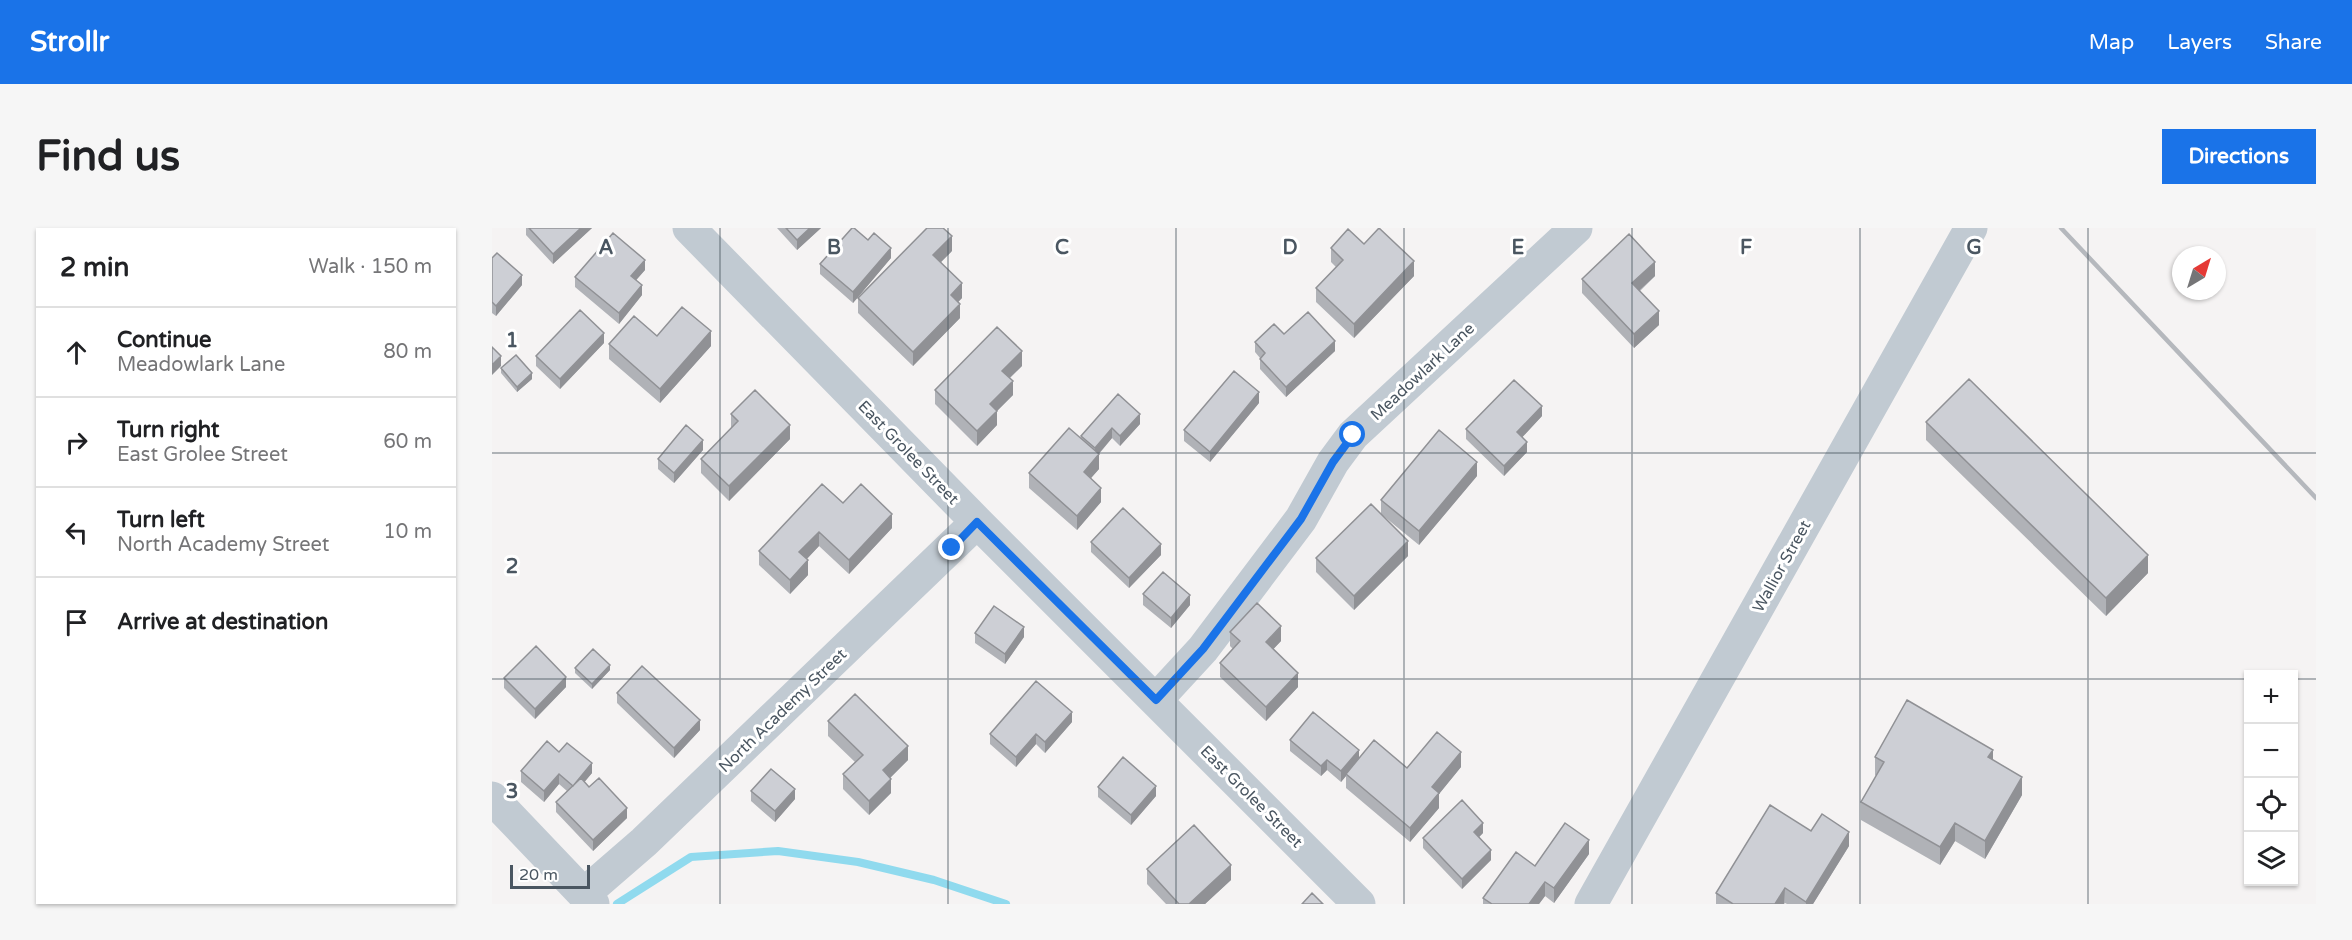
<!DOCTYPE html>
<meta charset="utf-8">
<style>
body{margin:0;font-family:"Varela Round",sans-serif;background:#f6f6f6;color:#202124}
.controls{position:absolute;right:18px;bottom:18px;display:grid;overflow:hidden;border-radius:0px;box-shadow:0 2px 4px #0004}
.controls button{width:54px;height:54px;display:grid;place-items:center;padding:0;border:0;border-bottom:2px solid #e0e0e0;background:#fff;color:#202124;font:30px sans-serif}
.compass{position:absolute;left:1680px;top:18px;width:54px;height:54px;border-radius:50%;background:#fff;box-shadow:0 2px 4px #0004;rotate:38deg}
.scale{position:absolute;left:18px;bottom:15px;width:80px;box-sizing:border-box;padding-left:6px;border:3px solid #4a5661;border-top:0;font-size:16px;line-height:21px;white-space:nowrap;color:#4a5661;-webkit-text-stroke:4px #fff;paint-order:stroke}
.stop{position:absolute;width:18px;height:18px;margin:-14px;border:4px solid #1a73e8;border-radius:50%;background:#fff}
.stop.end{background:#1a73e8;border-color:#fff;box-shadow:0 2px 6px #0008}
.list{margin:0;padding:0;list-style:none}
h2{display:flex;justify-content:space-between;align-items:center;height:78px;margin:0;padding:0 24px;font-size:26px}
h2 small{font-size:20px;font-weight:400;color:#757577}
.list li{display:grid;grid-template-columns:39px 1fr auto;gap:18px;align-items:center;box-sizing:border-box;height:90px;padding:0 24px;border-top:2px solid #e0e0e0}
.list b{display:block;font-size:22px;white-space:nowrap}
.list p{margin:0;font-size:20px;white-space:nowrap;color:#757577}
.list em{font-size:20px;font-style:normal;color:#757577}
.icon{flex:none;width:33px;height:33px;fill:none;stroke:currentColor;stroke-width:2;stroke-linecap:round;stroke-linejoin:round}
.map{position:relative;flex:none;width:1824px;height:676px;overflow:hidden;border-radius:0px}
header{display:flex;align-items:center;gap:36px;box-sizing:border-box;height:84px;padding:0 30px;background:#1a73e8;color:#fff}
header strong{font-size:28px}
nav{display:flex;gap:33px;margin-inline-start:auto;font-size:21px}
.intro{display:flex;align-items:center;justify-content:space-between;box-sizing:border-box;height:144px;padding:0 36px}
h1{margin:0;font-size:42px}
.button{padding:15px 27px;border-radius:0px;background:#1a73e8;color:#fff;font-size:21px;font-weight:700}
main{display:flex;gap:36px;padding:0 36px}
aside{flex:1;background:#fff;border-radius:0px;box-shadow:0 2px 4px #0004}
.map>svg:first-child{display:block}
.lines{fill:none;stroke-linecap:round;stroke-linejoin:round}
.stream{stroke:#90daee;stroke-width:8}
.minor{stroke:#c1cad2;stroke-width:33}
.rail{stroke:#b5b8bd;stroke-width:4.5}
.wall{fill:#b0b2b7}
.shaded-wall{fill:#909195}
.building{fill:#cdcfd5;stroke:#909195;stroke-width:1.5}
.route{stroke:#1a73e8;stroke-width:8}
.grid{fill:none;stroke:#4a5661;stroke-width:1.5;stroke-opacity:0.55}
.labels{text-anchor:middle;stroke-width:6;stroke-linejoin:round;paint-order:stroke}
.street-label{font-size:16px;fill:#4a5661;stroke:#fff}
.grid-label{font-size:20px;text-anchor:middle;font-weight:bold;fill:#4a5661;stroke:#fff;stroke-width:6;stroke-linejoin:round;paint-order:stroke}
</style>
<header>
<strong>Strollr</strong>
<nav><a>Map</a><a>Layers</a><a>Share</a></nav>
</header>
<div class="intro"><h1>Find us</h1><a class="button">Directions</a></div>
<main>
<aside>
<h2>2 min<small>Walk · 150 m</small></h2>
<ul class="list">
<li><svg class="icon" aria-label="ahead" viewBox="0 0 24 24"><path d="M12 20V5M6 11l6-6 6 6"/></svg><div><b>Continue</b><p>Meadowlark Lane</p></div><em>80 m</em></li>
<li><svg class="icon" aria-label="right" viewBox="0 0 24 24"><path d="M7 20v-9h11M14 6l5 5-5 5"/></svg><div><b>Turn right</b><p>East Grolee Street</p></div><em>60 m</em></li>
<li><svg class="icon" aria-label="left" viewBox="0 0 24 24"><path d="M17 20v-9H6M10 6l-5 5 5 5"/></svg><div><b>Turn left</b><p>North Academy Street</p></div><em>10 m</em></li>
<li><svg class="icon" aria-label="arrive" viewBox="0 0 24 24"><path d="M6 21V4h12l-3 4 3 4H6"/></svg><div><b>Arrive at destination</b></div></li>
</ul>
</aside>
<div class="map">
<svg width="1824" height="676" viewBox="0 0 1824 676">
<rect width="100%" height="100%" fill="#f5f3f3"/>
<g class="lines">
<!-- stream -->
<path class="stream" d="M125 676 199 629 286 623 366 634 442 652 514 676"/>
<!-- minor -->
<path class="minor" d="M197 0 485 294 867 676
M664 472 711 421 809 291 841 234 861 207 1084 0
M0 570 101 676
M92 666 152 614 485 294
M1099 676 1479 0"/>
<!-- rail -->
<path class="rail" d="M1569 0 1824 270"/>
</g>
<!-- wall -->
<path class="wall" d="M34 0H100L61 36 34 7Z
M285 0H329L305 22Z
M376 12 399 30 361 75 328 46V36Z
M872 16 922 48 862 110 824 74V60L844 39 839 34V20Z
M460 23 449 34 470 70 466 74 468 90 421 138 366 85V70Z
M0 30 30 57 4 88 0 85Z
M153 42 144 52 150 67 127 96 83 59V49Z
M1163 48 1148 63 1167 97 1142 120 1090 65V51Z
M792 106 843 123 794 169 768 141V130L763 124V114Z
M165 108 219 118 168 175 117 131V116Z
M112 115 68 161 44 138V128Z
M530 138 518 150 521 167 505 183V197L485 218 443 176V162Z
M9 140 40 151 25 164 9 145Z
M626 166 648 196 628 218 620 210 607 226V241L599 250 609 274 585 302 537 260V245L589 210V208Z
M767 175 718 234 692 213V202Z
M239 186 298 211 237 273 209 245V231L239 200Z
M1050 188 1030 209 1035 224 1012 248 974 211V201Z
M1434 194 1656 345 1614 388 1434 212Z
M211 222 182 255 166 241V231Z
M985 248 927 317 889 286V272Z
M351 275 400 300 357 346 327 318 315 331 316 347 298 366 267 337V323Z
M599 314 669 327 637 360 599 324Z
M916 328 862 382 824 344V330Z
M651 366 698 377 679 400 651 377Z
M738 404 789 413 781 421 806 459 774 493 728 449V435L741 421 738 418Z
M483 405 532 409 513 436 483 415Z
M83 440 118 442 100 461 83 445Z
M12 450 74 459 43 491 12 460Z
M125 465 208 502 182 530 125 475Z
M336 493 416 532 398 550 399 565 377 587 351 561V546L363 534 336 508Z
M580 494 553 525 544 516 524 539 498 516V506Z
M798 512 867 530 915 540 969 539 947 566V580L918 614 854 560V548L849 554 835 542 829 548 798 523Z
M67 524 100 545 92 554 97 559 135 590 101 623 64 584V574L75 563 67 556 52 574 29 554V543Z
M1383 529 1501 532 1530 567 1493 631 1463 613 1448 637 1369 592V574L1384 548 1383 547Z
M606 559 664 568 639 597 606 569Z
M259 563 303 571 283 594 259 573Z
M1319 603 1357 618 1321 676H1295L1293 675 1292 676H1224V665Z
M991 605 987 609 999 632 970 661 931 620V610Z
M1097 626 1062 675 1053 668 1047 676H991V670L1043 638Z
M655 641 739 652 713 676H674L655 656Z"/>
<!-- shaded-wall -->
<path class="shaded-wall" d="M89 0H100L61 36V26Z
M318 0H329L305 22V12Z
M460 8V23L441 42V27Z
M399 20V30L361 75V64Z
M153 32V42L139 58V48Z
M922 33V48L862 110V96Z
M1163 34V48L1140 69V55Z
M30 47V57L4 88V78Z
M470 55V70L459 81V67Z
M150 57V67L127 96V85Z
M468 76V90L421 138V124Z
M1167 83V97L1142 120V106Z
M219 103V118L168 175V161Z
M112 105V115L68 161V151Z
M843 113V123L794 169V159Z
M530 123V138L510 157V143Z
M9 128V138L0 147V137Z
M40 145V151L25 164V159Z
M521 153V167L505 183V197L485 218V203L498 176Z
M767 164V175L718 234V224Z
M1050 178V188L1025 215V204Z
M648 186V196L628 218V208Z
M298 197V211L237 273V258Z
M620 200V210L603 230V220Z
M211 212V222L182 255V245Z
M1035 214V224L1012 248V238Z
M607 226V241L592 258V244Z
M985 234V248L927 317V303Z
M609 260V274L585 302V288Z
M400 286V300L357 346V332Z
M327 304V318L307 339V324Z
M916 313V328L862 382V368Z
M669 316V327L637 360V350Z
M1656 327V345L1614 388V370Z
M316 332V347L298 366V352Z
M698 367V377L679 400V390Z
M789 398V413L774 429V414Z
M532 399V409L513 436V426Z
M118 437V442L100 461V456Z
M806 445V459L774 493V479Z
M74 449V459L43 491V481Z
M580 484V494L553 525V514Z
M208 492V502L182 530V520Z
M544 506V516L524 539V529Z
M416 518V532L391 557V542Z
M867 522V532L854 546V548L849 554V543Z
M1501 522V540L1496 529Z
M969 524V539L947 566V580L918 614V600L940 559Z
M835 532V542L829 548V538Z
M100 535V545L81 568V558Z
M67 546V556L52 574V563Z
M1530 549V567L1493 631V613Z
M399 551V565L377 587V573Z
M664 558V568L639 597V587Z
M303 561V571L283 594V583Z
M135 580V590L101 623V612Z
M991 595V605L982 614V604Z
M1463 595V613L1448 637V619Z
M1357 604V618L1321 676H1314V674Z
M1097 612V626L1062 675V660Z
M999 622V632L970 661V651Z
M739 637V652L713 676H697Z
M1053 654V668L1047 676H1037Z
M1293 660 1292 676H1283Z"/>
<!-- building -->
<path class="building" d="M37 0H89L61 26Z
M294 0H318L305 12Z
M360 0H362L376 12 382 5 399 20 361 64 328 36Z
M435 0H451L460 8 441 27 470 55 459 67 468 76 421 124 366 70Z
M887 0 922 33 862 96 824 60 851 32 839 20 856 1 872 16Z
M121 5 153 32 139 48 150 57 127 85 83 49Z
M1137 6 1163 34 1140 55 1167 83 1142 106 1090 51Z
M5 25 30 47 4 78 0 74V30Z
M190 79 219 103 168 161 117 116 142 88 165 108Z
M88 82 112 105 68 151 44 128Z
M816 84 843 113 794 159 768 131 773 125 763 114 782 96 792 106Z
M505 99 530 123 510 143 521 153 498 176 505 183 485 203 443 162Z
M0 119 9 128 0 137Z
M24 127 40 145 25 159 9 140Z
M742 143 767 164 718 224 692 202Z
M1477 151 1656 327 1614 370 1434 194Z
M1022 152 1050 178 1025 204 1035 214 1012 238 974 201Z
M263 162 298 197 237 258 209 231 246 193 239 186Z
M626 166 648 186 628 208 620 200 603 220 589 208Z
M194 197 211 212 182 245 166 231Z
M577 200 607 226 592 244 609 260 585 288 537 245Z
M947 202 985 234 927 303 889 272Z
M330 256 351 275 369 256 400 286 357 332 327 304 307 324 316 332 298 352 267 323Z
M879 276 916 313 862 368 824 330Z
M631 280 669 316 637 350 599 314Z
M671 344 698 367 679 390 651 366Z
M765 375 789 398 774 414 806 445 774 479 728 435 748 413 738 404Z
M502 378 532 399 513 426 483 405Z
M44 418 74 449 43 481 12 450Z
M101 421 118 437 100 456 83 440Z
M150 438 208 492 182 520 125 465Z
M544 453 580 484 553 514 544 506 524 529 498 506Z
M363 466 416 518 391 542 399 551 377 573 351 546 371 527 336 493Z
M1415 472 1501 522 1496 529 1530 549 1493 613 1463 595 1448 619 1369 574 1392 534 1383 529Z
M821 484 867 522 849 543 835 532 829 538 798 512Z
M945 504 969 524 940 559 947 565 918 600 854 546 882 512 915 540Z
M55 513 67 524 75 515 100 535 81 558 67 546 52 563 29 543Z
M631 529 664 558 639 587 606 559Z
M279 541 303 561 283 583 259 563Z
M89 550 97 559 107 550 135 580 101 612 64 574Z
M970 572 991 595 982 604 999 622 970 651 931 610Z
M1278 577 1319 603 1330 586 1357 604 1314 674 1293 660 1283 676H1241L1224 665Z
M1073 595 1097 612 1062 660 1053 654 1037 676H1000L991 670 1024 624 1043 638Z
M702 597 739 637 697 676H687L655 641Z
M820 665 831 676H810Z"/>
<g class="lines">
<!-- route -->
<path class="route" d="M460 320 485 294 664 472 711 421 809 291 841 234 861 207"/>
</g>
<!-- grid -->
<path class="grid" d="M228 0V676M456 0V676M684 0V676M912 0V676M1140 0V676M1368 0V676M1596 0V676M0 225H1824M0 451H1756M1802 451H1824"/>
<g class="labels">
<!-- street labels -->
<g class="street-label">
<text transform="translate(930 143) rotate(-43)" y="6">Meadowlark Lane</text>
<text transform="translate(417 224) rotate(46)" y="6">East Grolee Street</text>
<text transform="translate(1289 338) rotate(-61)" y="6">Wallior Street</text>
<text transform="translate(290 482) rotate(-44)" y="6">North Academy Street</text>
<text transform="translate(760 568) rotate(45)" y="6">East Grolee Street</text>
</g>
</g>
<g class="grid-label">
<text x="114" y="26">A</text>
<text x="342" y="26">B</text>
<text x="570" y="26">C</text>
<text x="798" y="26">D</text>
<text x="1026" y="26">E</text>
<text x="1254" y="26">F</text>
<text x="1482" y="26">G</text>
<text x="20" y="119">1</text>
<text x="20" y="345">2</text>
<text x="20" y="570">3</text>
</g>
</svg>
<div class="controls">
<button>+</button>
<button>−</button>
<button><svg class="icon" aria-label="locate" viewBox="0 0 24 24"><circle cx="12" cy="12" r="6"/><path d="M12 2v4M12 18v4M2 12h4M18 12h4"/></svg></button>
<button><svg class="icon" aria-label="layers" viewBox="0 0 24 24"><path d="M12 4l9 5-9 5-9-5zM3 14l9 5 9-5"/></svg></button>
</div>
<svg class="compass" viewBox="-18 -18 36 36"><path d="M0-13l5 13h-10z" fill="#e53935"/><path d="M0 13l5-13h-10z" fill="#757577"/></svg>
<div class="scale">20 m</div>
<div class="stop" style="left:861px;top:207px"></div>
<div class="stop end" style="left:460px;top:320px"></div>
</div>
</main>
